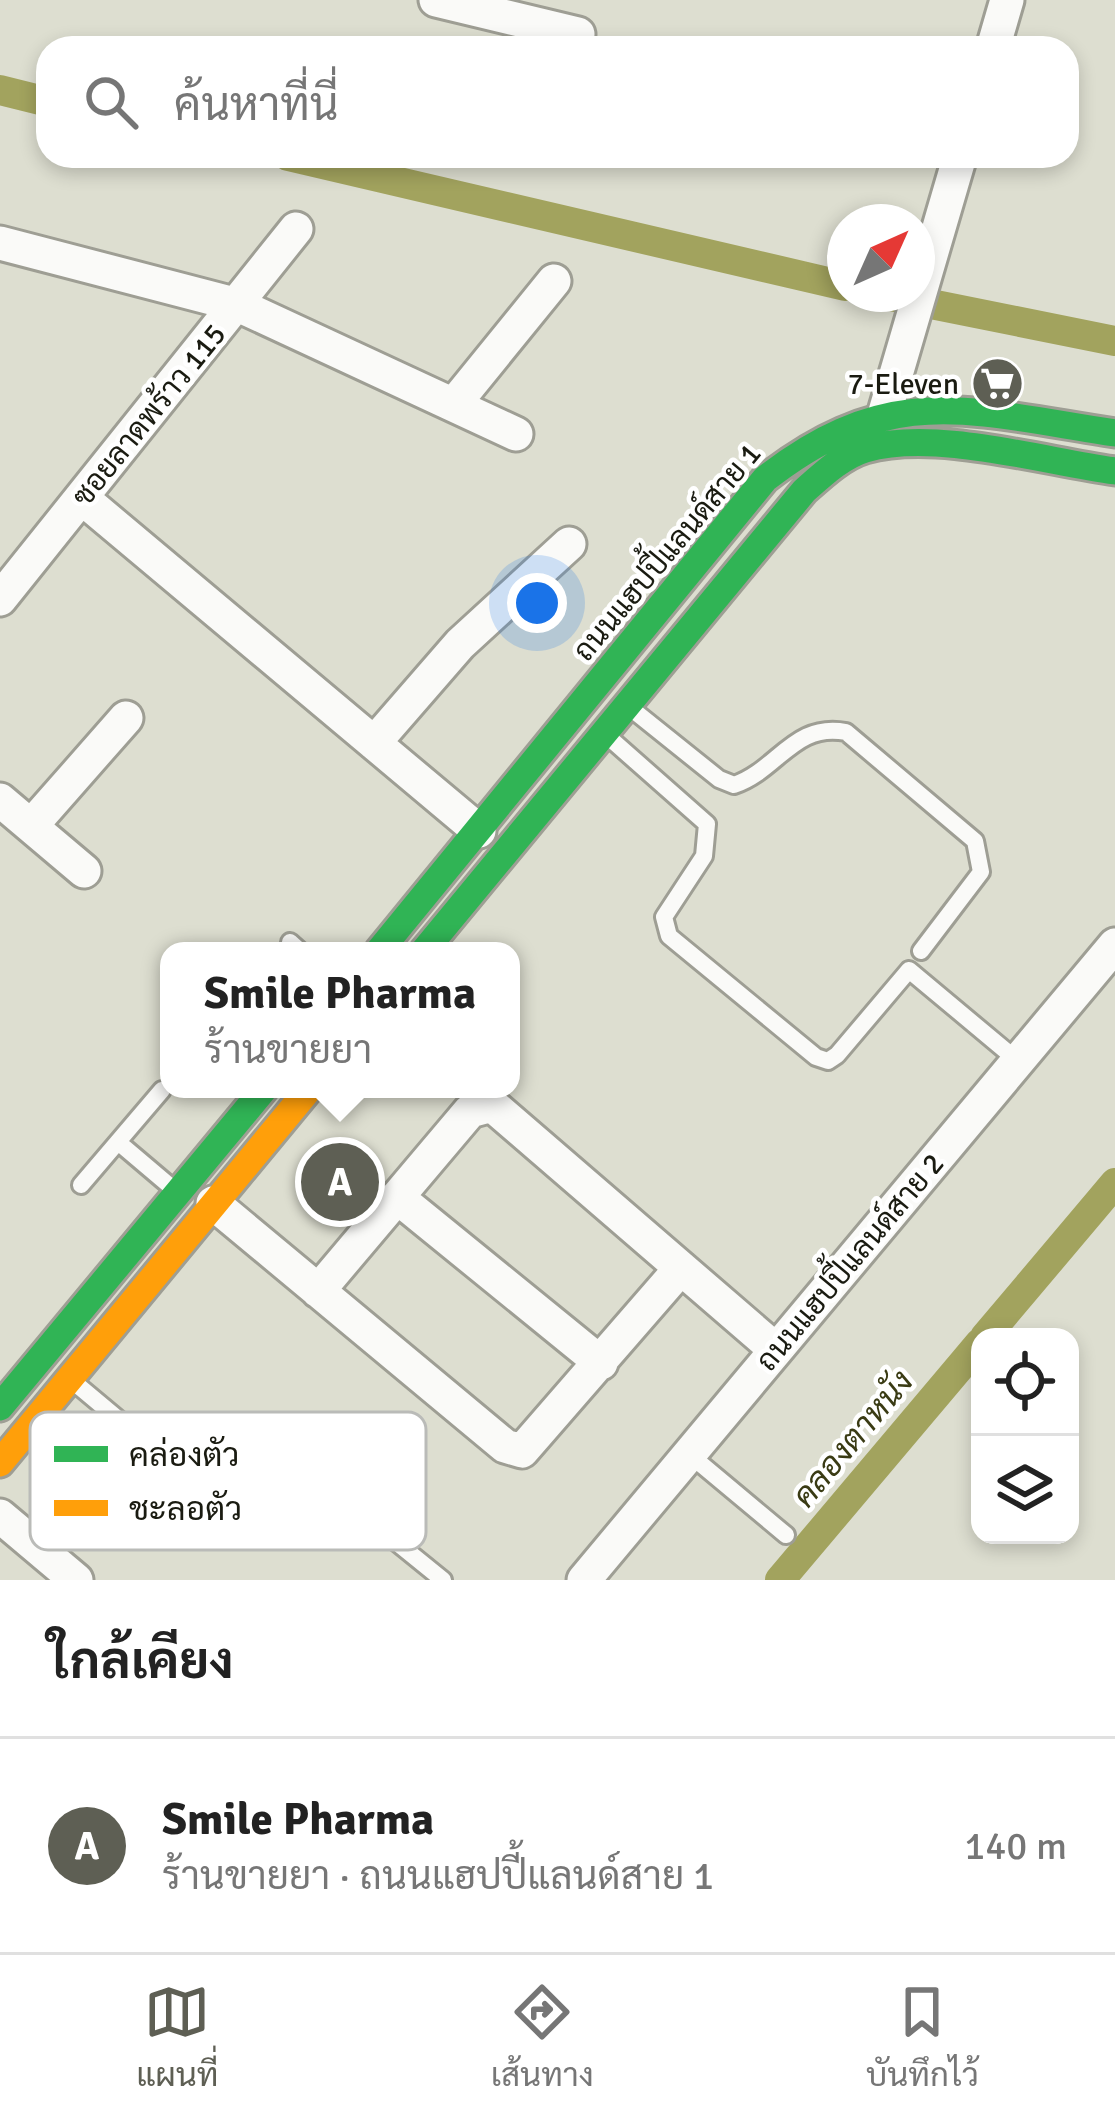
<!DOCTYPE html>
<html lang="th">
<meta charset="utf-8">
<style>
body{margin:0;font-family:Signika,Sarabun,sans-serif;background:#f2f2f2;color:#222}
.controls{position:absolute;right:36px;bottom:36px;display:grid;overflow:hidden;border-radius:24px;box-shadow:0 6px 18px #0003}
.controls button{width:108px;height:108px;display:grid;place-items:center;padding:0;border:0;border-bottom:3px solid #e0e0e0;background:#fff;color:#222;font:60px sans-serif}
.compass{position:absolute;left:827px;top:204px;width:108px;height:108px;border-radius:50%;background:#fff;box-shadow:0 6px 18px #0003;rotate:45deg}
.you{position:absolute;left:537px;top:603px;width:42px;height:42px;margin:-30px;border:9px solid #fff;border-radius:50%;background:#1a73e8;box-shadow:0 0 0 18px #1a73e833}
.badge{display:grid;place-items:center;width:78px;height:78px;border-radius:50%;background:#5e5f54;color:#fff;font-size:39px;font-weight:700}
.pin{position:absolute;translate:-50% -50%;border:6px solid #fff;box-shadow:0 3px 12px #0006}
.popup{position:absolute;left:160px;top:942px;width:360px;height:156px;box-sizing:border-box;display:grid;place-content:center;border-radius:24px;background:#fff;filter:drop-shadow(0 3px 9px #0005);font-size:39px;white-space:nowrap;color:#767676}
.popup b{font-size:45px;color:#222}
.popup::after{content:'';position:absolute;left:50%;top:100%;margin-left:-24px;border:24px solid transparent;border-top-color:#fff}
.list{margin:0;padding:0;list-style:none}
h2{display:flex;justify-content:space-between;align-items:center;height:156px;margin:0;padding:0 48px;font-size:51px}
h2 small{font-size:39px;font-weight:400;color:#767676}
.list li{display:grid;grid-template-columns:78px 1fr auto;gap:36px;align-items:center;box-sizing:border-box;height:216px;padding:0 48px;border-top:3px solid #e0e0e0}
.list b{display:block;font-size:45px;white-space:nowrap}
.list p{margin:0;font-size:39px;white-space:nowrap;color:#767676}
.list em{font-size:39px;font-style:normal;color:#767676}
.icon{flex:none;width:66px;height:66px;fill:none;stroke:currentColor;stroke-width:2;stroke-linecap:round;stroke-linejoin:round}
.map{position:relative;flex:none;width:1115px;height:1580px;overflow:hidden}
.search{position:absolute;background:#fff;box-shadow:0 6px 18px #0003;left:36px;right:36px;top:36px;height:132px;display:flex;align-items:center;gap:30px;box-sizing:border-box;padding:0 42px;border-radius:36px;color:#767676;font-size:45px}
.sheet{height:372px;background:#fff}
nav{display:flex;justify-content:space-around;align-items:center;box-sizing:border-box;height:168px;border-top:3px solid #e0e0e0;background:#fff;font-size:33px;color:#767676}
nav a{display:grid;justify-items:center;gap:6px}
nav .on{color:#5e5f54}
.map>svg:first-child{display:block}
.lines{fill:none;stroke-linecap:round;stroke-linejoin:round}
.canal{stroke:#a2a35e;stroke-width:30}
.lane-casing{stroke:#9e9e94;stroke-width:22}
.street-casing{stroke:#9e9e94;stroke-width:39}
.fast-casing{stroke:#9e9e94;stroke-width:33}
.slow-casing{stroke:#9e9e94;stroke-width:33}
.lane{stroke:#fafaf8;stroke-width:16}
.street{stroke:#fafaf8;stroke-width:33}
.fast{stroke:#30b455;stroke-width:27}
.slow{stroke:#ff9f0a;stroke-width:27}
.labels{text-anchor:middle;stroke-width:9;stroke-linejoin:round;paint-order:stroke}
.poi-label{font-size:30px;fill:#1a1b11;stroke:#fff;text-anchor:end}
.street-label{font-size:30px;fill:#1a1b11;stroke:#fff}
.water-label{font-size:33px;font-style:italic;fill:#3a3b14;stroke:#fff}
.key{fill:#fff;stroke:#babbb8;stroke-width:3}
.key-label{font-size:33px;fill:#1a1b11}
</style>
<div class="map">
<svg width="1115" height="1580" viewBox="0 0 1115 1580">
<rect width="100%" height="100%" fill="#ddded0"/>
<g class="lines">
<!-- canal -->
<path class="canal" d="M0 90 48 102
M288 156 845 286
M881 294 1115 341
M985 1337 1115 1183
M780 1580 980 1343"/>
<defs>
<path id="lane" d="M628 706 719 779 734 785C778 770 794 722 846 732L975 841 981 872 921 951
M605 734 707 824 704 856 664 917 669 936 816 1057 828 1061 837 1055 909 970 1018 1061
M290 942 300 951
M118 1142 177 1192
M81 1185 162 1090
M69 1378 228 1511
M689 1454 786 1535
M332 1490 443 1580"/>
<path id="street" d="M436 0 578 34
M993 48 1007 0
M0 243 238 305 516 434
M455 403 554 281
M885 412 960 156
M82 498 479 831
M0 599 296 229
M374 743 460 644 569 544
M0 800 84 871
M31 826 126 718
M397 1197 601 1363
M213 1203 505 1446 522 1451 681 1268
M318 1291 470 1111 492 1105 776 1350
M0 1516 76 1580
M584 1580 1115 945"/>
<path id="fast" d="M379 951 765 479C890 381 970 411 1115 433
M424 951 804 491C822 475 842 456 865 449 935 429 1043 461 1115 471
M0 1407 264 1089"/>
<path id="slow" d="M0 1463 309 1089"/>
</defs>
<!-- lane casing -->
<use href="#lane" class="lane-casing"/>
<!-- street casing -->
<use href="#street" class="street-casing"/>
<!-- fast casing -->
<use href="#fast" class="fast-casing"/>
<!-- slow casing -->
<use href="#slow" class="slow-casing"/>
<!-- lane -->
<use href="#lane" class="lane"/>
<!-- street -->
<use href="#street" class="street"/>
<!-- fast -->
<use href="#fast" class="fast"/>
<!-- slow -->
<use href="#slow" class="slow"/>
</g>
<!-- icons -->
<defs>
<symbol id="supermarket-disc" viewBox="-11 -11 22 22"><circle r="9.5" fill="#5e5f54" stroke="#fff"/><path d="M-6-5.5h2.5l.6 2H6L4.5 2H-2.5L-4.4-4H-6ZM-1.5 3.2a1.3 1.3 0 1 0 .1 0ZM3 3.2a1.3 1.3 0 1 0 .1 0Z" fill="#fff"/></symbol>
</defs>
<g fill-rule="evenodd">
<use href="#supermarket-disc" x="968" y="354" width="59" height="59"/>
</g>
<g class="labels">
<!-- poi labels -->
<g class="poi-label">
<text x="959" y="394">7-Eleven</text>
</g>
<!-- street labels -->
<g class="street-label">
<text transform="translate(149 415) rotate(-51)" y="10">ซอยลาดพร้าว 115</text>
<text transform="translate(667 552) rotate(-50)" y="10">ถนนแฮปปี้แลนด์สาย 1</text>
<text transform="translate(850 1262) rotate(-50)" y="10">ถนนแฮปปี้แลนด์สาย 2</text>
</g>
<!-- water labels -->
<g class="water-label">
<text transform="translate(852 1438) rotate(-50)" y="12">คลองตาหนัง</text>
</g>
</g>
<!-- legend -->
<rect x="30" y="1412" width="396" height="138" rx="18" class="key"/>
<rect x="54" y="1446" width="54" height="16" fill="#30b455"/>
<rect x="54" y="1500" width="54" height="16" fill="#ff9f0a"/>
<g class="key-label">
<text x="129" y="1466">คล่องตัว</text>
<text x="129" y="1520">ชะลอตัว</text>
</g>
</svg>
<div class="controls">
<button><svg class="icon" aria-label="locate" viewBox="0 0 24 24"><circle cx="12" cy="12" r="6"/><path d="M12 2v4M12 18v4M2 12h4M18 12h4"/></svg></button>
<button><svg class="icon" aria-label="layers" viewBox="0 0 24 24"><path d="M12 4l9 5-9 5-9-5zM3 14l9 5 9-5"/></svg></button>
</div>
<svg class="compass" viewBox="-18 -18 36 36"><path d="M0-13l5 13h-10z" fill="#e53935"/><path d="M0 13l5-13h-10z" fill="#767676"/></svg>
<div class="you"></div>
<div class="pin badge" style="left:340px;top:1182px">A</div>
<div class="popup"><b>Smile Pharma</b>ร้านขายยา</div>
<div class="search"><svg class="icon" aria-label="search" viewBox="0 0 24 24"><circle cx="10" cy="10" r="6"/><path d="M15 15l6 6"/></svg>ค้นหาที่นี่</div>
</div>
<section class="sheet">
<h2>ใกล้เคียง<small></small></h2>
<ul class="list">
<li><span class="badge">A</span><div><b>Smile Pharma</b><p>ร้านขายยา · ถนนแฮปปี้แลนด์สาย 1</p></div><em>140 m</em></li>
</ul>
</section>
<nav>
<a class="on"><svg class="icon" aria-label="map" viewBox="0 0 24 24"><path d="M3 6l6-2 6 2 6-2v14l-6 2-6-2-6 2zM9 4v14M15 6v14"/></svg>แผนที่</a>
<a><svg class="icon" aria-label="directions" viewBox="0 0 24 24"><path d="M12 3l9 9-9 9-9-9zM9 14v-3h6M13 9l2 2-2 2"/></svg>เส้นทาง</a>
<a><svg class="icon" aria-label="saved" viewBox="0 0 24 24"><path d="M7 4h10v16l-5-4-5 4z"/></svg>บันทึกไว้</a>
</nav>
